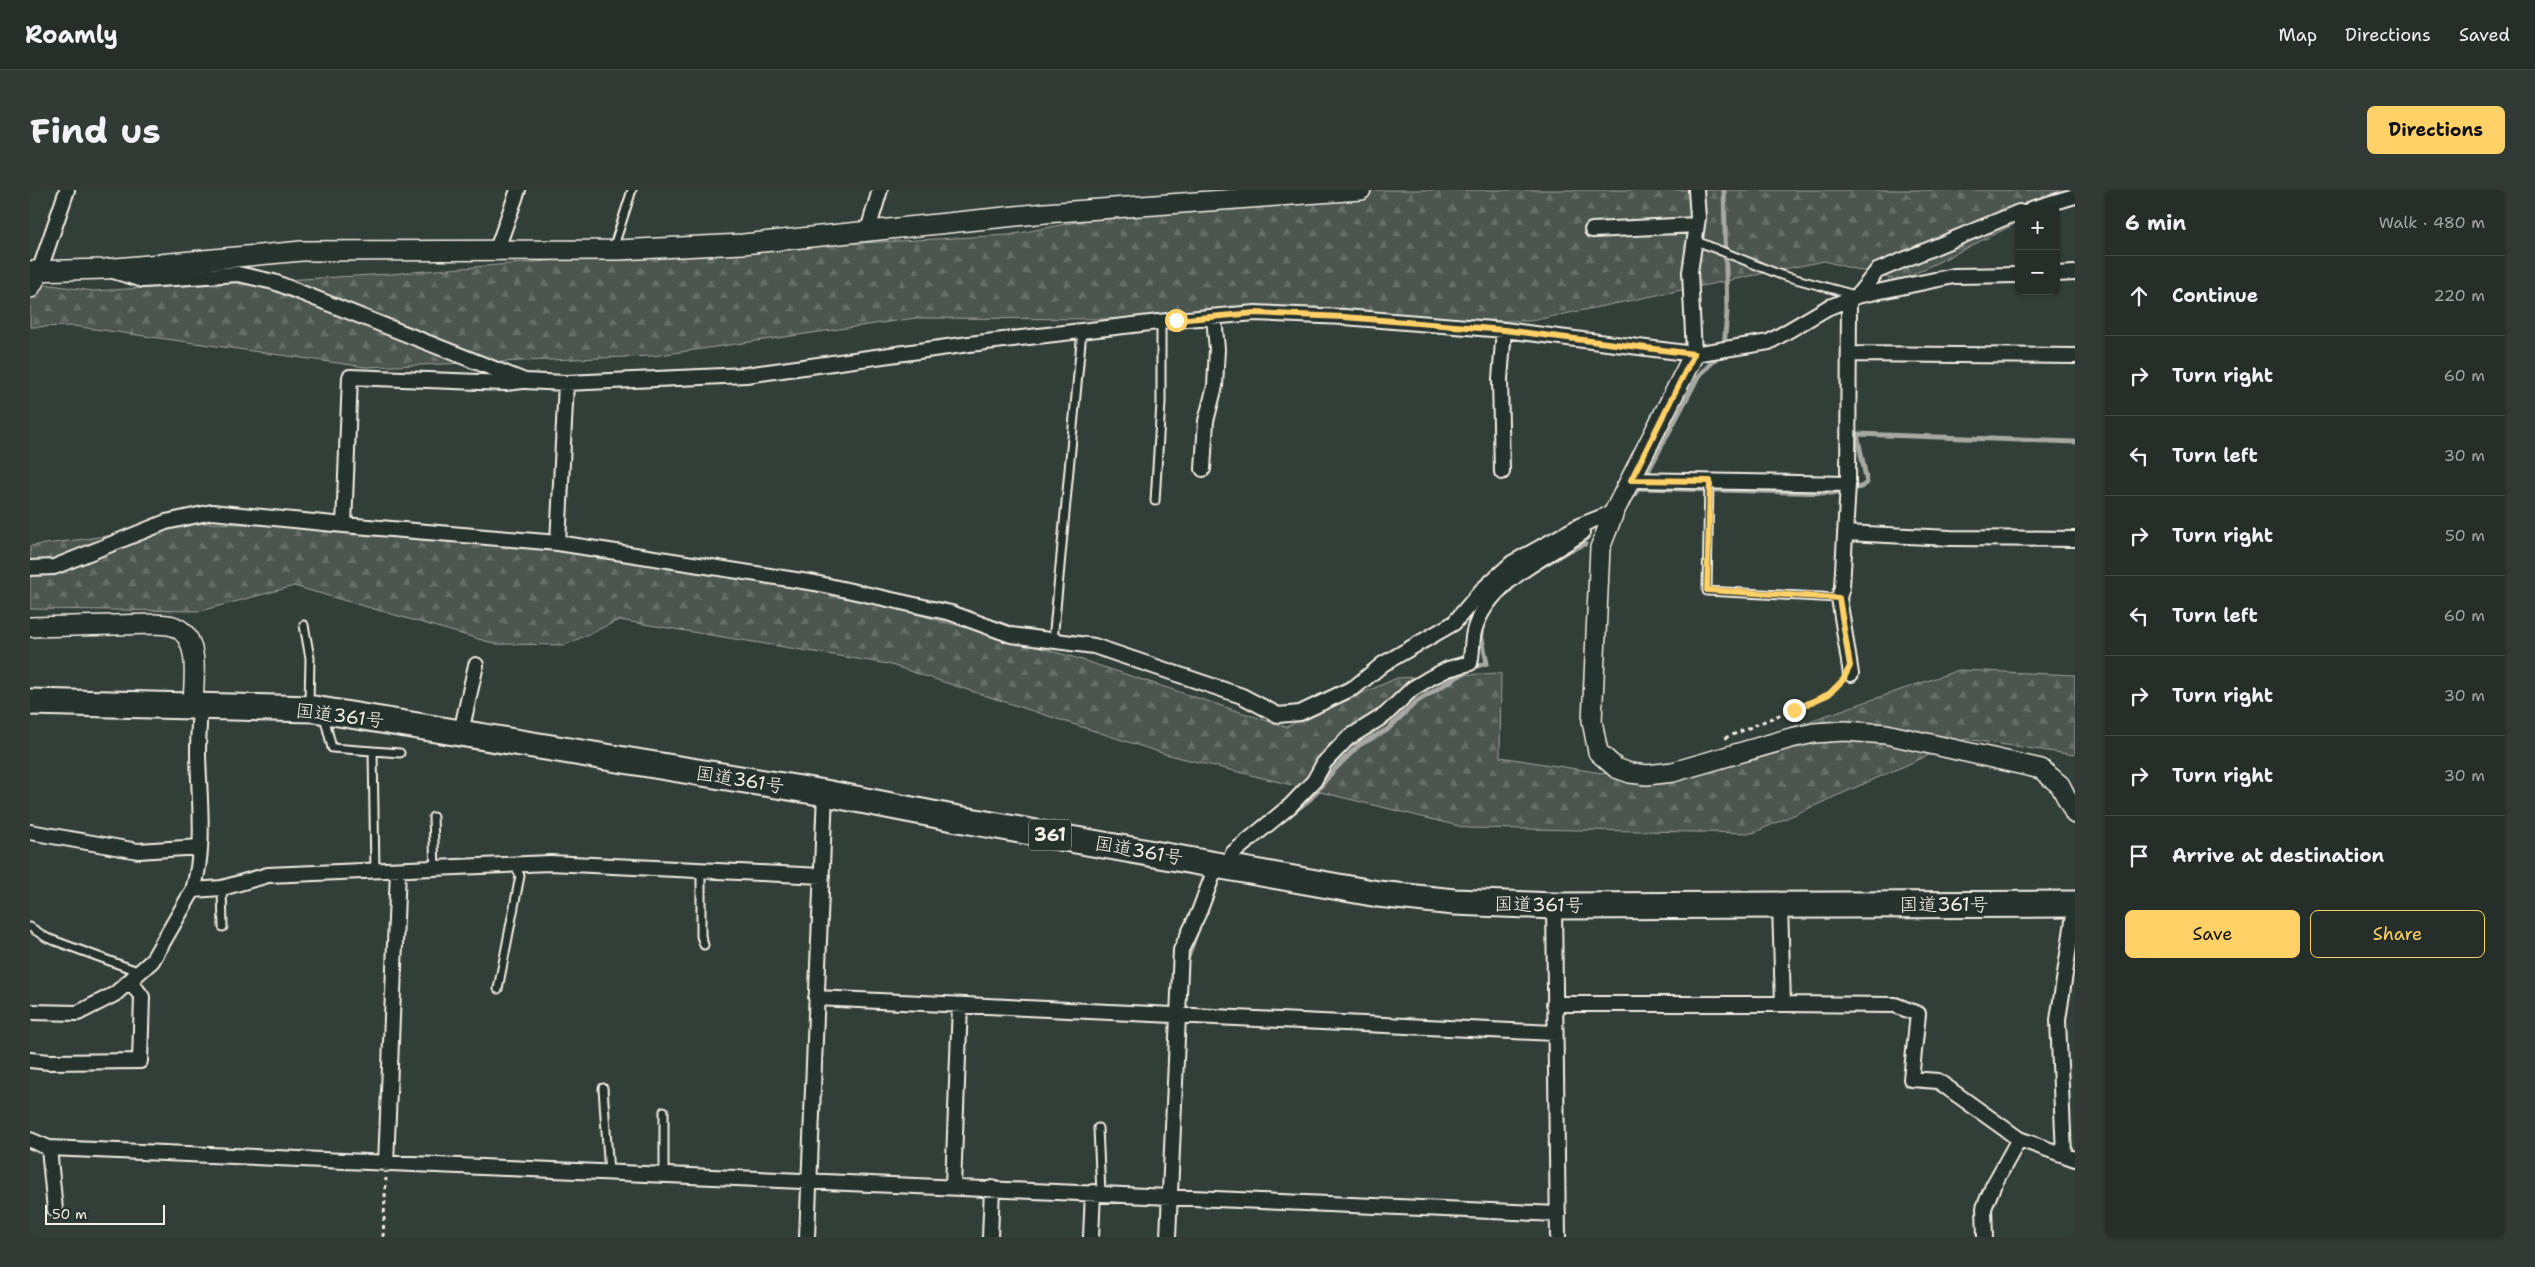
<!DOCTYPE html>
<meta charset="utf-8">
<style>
body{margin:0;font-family:"Shantell Sans","Klee One",sans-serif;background:#323a36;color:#f1f3f6}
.controls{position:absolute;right:15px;top:15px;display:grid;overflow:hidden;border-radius:8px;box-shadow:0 1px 4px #0004}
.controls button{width:45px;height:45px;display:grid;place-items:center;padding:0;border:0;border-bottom:1px solid #424a47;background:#262e2a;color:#f1f3f6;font:25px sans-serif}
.scale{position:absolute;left:15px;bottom:12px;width:120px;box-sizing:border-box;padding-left:5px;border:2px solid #f4f1e8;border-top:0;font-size:14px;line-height:18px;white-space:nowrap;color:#f4f1e8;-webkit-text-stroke:4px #26332d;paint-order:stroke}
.stop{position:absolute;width:15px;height:15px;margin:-11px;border:4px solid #ffd166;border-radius:50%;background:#fff}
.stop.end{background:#ffd166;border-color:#fff;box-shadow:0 1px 5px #0008}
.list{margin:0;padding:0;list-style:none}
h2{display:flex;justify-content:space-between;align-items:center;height:65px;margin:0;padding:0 20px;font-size:21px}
h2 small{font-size:16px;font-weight:400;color:#a4a8a8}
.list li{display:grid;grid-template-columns:32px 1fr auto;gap:15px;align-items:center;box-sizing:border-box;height:80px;padding:0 20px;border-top:1px solid #424a47}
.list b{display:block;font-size:19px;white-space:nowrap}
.list em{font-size:16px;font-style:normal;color:#a4a8a8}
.actions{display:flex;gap:10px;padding:15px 20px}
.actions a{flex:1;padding:11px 0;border:1px solid #ffd166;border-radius:8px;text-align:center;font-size:18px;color:#ffd166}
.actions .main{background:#ffd166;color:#111}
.icon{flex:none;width:28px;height:28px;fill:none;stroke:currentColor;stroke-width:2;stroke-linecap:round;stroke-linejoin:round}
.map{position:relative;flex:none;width:2045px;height:1047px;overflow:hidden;border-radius:8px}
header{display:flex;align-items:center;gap:30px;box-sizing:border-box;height:70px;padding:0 25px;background:#262e2a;border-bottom:1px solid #424a47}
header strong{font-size:24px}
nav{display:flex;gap:28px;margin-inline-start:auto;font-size:18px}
.intro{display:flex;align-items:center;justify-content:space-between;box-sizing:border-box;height:120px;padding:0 30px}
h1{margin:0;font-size:35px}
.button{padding:12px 22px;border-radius:8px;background:#ffd166;color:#111;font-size:18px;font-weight:700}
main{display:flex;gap:30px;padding:0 30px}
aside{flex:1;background:#262e2a;border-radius:8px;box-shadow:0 1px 4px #0004}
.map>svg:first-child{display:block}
.forest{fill:url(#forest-firs);stroke:#a0a49c}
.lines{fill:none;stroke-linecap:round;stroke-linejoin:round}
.stream{stroke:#a6a9a1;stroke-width:5}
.lane-casing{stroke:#f4f1e8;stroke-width:11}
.street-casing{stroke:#f4f1e8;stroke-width:18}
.secondary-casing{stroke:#f4f1e8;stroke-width:22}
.highway-casing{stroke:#f4f1e8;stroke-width:29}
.path{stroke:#f4f1e8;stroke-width:3;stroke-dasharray:4 4;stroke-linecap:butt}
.lane{stroke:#26332d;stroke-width:7}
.street{stroke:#26332d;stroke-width:14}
.secondary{stroke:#26332d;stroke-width:19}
.highway{stroke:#26332d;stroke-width:25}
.route{stroke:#ffd166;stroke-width:6}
.labels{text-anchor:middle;stroke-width:4;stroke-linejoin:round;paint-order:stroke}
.shield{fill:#26332d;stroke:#b6b8b0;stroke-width:1}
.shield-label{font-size:18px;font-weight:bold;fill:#f4f1e8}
.street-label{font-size:19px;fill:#f4f1e8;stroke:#26332d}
</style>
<header>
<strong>Roamly</strong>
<nav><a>Map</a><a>Directions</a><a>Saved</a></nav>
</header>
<div class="intro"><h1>Find us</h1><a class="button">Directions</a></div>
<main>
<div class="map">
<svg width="2045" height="1047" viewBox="0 0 2045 1047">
<defs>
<pattern id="forest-firs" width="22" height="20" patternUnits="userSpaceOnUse" patternTransform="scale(1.25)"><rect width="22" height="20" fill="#4c564f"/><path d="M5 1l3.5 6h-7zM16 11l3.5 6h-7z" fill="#666f68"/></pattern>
</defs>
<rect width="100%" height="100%" fill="#323e38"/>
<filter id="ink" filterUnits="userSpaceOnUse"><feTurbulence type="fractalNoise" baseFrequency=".02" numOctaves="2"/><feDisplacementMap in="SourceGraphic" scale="10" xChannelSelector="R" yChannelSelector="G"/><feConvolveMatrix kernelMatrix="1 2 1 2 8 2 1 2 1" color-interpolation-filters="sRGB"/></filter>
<g filter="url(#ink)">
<!-- forest -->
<path class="forest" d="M1211 0H2045L2014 19H1989V32L1870 91 1794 71 1500 131 886 128 623 166 336 177 43 136 0 137V92L63 101 359 84 553 68 979 45Z
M176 333 374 339 556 354 691 371 1043 467 1256 537 1367 488 1471 483 1470 567 1610 589 1929 480 2045 485V565L1935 549 1723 643 1437 638 1135 564 858 474 589 430 535 455 466 454 264 396 170 421 0 419V356Z"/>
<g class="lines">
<!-- stream -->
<path class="stream" d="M1694 0 1697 122 1694 157
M1614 289 1668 187 1690 164
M1609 298 1802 303 1831 297 1837 293 1827 244 2045 252
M1597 316 1610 296
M1500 383 1536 362 1555 354
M1472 408 1485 394
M1252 631 1281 608 1303 581 1329 555 1357 540 1386 512 1443 477 1457 473 1451 444 1452 434
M1157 770 1167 741"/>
<defs>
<path id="lane" d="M1664 50 1751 85 1825 105
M583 59 602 0
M1679 291 1677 401 1809 408
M1125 311 1131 213V132
M274 435 280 468 279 514
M1023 451 1052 141
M294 526 302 558 370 563
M343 562 345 681
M403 627 405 679
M671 680V746L674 755
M192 698 193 737
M0 737 17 748 110 782
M468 799 490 686 485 675
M573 898 579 983
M634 921V985
M1068 938 1071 1003"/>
<path id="street" d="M2001 19 2045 6
M838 40 850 0
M1562 40 1667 35
M467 59 488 0
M83 81 113 90 208 84 244 92 495 191 536 193 716 185 939 154 1146 130 1225 123 1314 127 1474 140 1664 164 1739 152 1797 118 1827 106 1924 86 1989 85
M9 82 37 0
M2026 84 2045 83
M1827 106 1847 81 1989 22
M1819 110 1818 294 1812 397 1809 408 1821 484
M1664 164 1660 82 1668 28 1666 0
M1820 164 2045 166
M1173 279 1176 231 1185 196 1187 159 1184 128
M1472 282 1470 189 1474 140
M1601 290 1818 294
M314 335 320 187 475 193 493 191
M1815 343 1920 348 2045 349
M528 353 536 193
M0 378 24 377 136 332 182 322 314 335 528 353 785 393 921 423 981 445 1064 456 1212 506 1248 525 1270 523 1325 497 1353 474 1424 433 1451 401 1482 373 1551 335 1584 322
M431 542 446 475
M0 642 108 661 170 657
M1197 676 1203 663 1260 616 1284 591 1294 573 1318 548 1355 525 1382 499 1400 488 1418 479 1440 473C1443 462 1441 449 1445 438 1460 391 1514 369 1552 343
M163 700C176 657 169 609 168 564 168 549 169 533 170 517
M1524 716 1528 1047
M786 808 1524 843
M1524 814H1753L1750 715
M1753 814 1865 815 1888 824 1881 889 1908 891 1989 949
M0 822 48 823 85 804 122 771 163 700 192 698 238 685 520 673 792 686
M0 870 19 872 110 871 112 807 100 791
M0 950 19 958 1528 1024
M19 958 25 1020
M2034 964 2028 830 2045 718
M356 974 368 680
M923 996 930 815
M777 1047 795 603
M960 1047 962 998
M1061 1047 1063 1002
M1138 1047 1151 760 1169 722 1187 674
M1955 1047 1954 1018 1963 996 1989 949 2045 969"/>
<path id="secondary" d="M0 81 75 79 272 61 587 60 713 54 1015 23 1331 0
M0 98 9 82
M1664 164 1584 322 1570 358 1562 531 1568 562 1586 578 1600 583 1617 585 1643 582 1761 548 1784 543 1815 541 1856 544 2011 579 2030 595 2045 624
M0 437 126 434C132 435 140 434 145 437 172 448 163 494 163 516"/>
<path id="highway" d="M0 512 284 519 795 603 923 628 1348 704 1424 712 1524 716 2045 714"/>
</defs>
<!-- lane casing -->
<use href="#lane" class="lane-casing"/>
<!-- street casing -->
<use href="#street" class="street-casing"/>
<!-- secondary casing -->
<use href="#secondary" class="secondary-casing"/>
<!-- highway casing -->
<use href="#highway" class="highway-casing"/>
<!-- path -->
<path class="path" d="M1695 548 1799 504 1810 492
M353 1047 356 988"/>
<!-- lane -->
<use href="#lane" class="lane"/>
<!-- street -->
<use href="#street" class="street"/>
<!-- secondary -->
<use href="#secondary" class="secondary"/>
<!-- highway -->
<use href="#highway" class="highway"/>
</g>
</g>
<g class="lines" filter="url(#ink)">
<!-- route -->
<path class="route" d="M1146 130 1225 123 1314 127 1474 140 1664 164 1601 290 1680 291 1677 400 1809 408 1820 476 1813 490 1799 504 1764 520"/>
</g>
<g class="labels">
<!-- shield labels -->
<rect class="shield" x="999" y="629.5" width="42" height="31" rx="4"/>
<g class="shield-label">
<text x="1020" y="651">361</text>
</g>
<!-- street labels -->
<g class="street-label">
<text transform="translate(310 525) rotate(7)" y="7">国道361号</text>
<text transform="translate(710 589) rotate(9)" y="7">国道361号</text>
<text transform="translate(1109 660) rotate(10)" y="7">国道361号</text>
<text transform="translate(1509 714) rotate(1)" y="7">国道361号</text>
<text x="1914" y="721">国道361号</text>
</g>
</g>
</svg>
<div class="controls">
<button>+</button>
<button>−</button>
</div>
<div class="scale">50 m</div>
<div class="stop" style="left:1146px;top:130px"></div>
<div class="stop end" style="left:1764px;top:520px"></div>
</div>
<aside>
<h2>6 min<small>Walk · 480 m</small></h2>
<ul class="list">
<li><svg class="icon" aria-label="ahead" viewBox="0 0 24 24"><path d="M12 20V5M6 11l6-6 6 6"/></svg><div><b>Continue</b></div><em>220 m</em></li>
<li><svg class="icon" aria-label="right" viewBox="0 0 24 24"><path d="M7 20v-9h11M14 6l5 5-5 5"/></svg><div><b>Turn right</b></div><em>60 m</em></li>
<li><svg class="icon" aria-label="left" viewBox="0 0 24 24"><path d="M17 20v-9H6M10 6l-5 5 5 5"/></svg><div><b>Turn left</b></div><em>30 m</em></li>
<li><svg class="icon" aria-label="right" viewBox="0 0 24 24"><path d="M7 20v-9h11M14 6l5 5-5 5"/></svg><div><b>Turn right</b></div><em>50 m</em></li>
<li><svg class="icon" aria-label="left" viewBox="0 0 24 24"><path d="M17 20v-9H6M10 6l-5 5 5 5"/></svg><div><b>Turn left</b></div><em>60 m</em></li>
<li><svg class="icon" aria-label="right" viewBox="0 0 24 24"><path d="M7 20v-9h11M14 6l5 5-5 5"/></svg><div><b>Turn right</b></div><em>30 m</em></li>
<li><svg class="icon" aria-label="right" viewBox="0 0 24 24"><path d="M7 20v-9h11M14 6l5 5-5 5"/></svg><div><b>Turn right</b></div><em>30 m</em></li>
<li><svg class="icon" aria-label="arrive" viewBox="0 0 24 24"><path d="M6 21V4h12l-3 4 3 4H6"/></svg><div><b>Arrive at destination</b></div></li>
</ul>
<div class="actions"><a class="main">Save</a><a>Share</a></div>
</aside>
</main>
